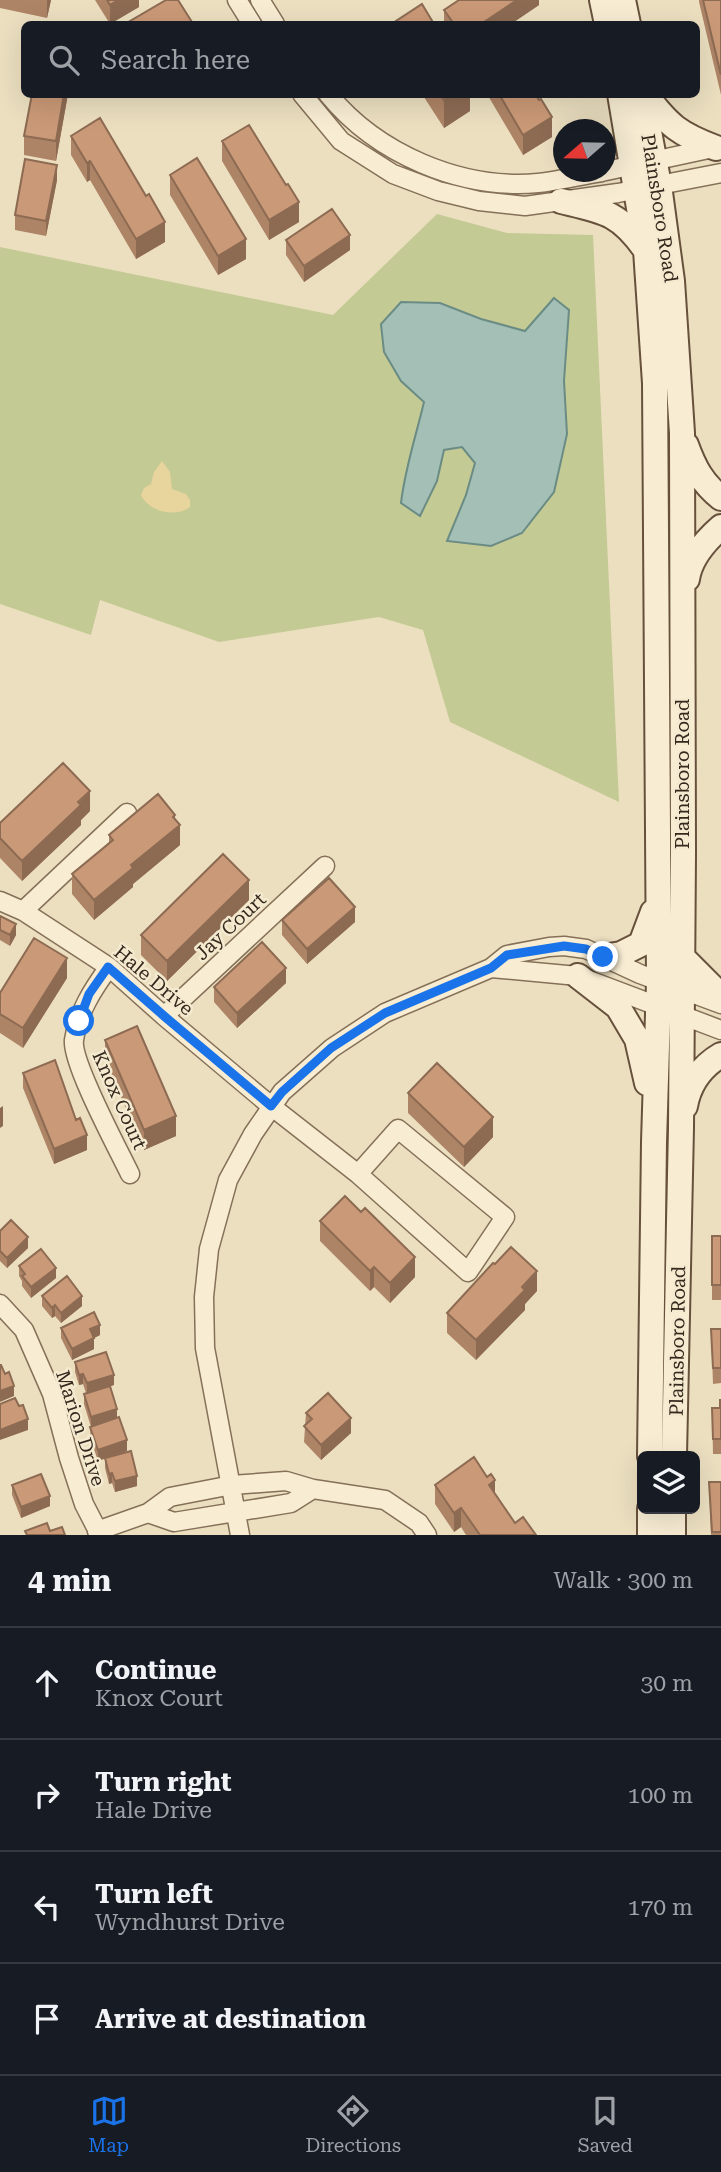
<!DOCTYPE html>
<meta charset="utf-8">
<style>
body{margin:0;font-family:"Roboto Serif",serif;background:#20242c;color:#f1f3f6}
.controls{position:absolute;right:21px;bottom:21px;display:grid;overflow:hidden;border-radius:10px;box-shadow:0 7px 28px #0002}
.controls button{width:63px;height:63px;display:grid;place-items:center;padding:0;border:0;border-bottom:2px solid #363941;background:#171b24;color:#f1f3f6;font:35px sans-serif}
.compass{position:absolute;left:553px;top:119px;width:63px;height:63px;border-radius:50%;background:#171b24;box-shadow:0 7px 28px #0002;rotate:250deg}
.stop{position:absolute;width:21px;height:21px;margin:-16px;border:5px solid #1a73e8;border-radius:50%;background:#fff}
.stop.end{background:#1a73e8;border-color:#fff;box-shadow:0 2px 7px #0008}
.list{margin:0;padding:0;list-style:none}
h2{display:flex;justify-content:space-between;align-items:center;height:91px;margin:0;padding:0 28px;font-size:30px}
h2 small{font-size:23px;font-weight:400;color:#9ea1a6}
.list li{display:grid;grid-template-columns:46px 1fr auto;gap:21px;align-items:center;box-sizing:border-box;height:112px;padding:0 28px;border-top:2px solid #363941}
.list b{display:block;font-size:26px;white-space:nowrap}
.list p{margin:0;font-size:23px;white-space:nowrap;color:#9ea1a6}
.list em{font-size:23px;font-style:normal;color:#9ea1a6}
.icon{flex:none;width:38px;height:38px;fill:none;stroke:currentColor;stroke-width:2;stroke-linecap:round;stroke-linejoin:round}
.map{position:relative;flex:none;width:721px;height:1535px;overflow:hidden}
.search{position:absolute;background:#171b24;box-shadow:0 7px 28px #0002;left:21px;right:21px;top:21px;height:77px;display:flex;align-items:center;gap:18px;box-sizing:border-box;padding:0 24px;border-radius:10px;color:#9ea1a6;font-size:26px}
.sheet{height:539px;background:#171b24}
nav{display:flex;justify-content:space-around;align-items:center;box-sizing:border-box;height:98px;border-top:2px solid #363941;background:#171b24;font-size:19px;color:#9ea1a6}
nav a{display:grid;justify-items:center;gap:4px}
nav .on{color:#1a73e8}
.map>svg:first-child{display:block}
.green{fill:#c4ca94}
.sand{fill:#e8d49d}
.water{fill:#a3bfb6;stroke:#6a8c84;stroke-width:2}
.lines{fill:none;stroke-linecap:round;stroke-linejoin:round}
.street-casing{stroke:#857058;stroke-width:21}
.secondary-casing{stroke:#67513c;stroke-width:28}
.street{stroke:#f8edd3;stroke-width:18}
.secondary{stroke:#f8edd3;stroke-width:24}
.wall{fill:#ae8466}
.shaded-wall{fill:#8d6b53}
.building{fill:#ca9977;stroke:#8d6b53;stroke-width:2}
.route{stroke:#1a73e8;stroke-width:9}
.labels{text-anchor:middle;stroke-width:5;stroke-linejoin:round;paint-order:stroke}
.street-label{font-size:19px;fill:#35281d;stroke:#f4eacf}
</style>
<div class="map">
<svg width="721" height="1535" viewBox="0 0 721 1535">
<rect width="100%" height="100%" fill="#ecdfc0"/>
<!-- green -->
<path class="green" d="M437 214 507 233 593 235 619 802 450 722 423 630 379 617 219 642 100 600 91 635 0 604V247L333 315Z"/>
<!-- sand -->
<path class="sand" d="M162 461 170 472 172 489 186 494 190 500V507C176 518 149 512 141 495L144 488 151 484 154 472Z"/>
<!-- water -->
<path class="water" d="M554 298 569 310 564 381 567 434 554 492 522 533 491 546 447 541 466 495 475 463 462 447 444 450 437 481 420 516 401 503C405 468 416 436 424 402L401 381 384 352 381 324 401 302 440 303 481 319 525 331Z"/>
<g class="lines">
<defs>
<path id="street" d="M237 0 252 24
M260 0 275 24
M302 94 341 141 393 174 438 191 479 201 525 206 618 193 721 173
M328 94C377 154 461 190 538 183 559 181 581 175 602 172
M606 171 718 147
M0 901 23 911 109 967 164 1016 271 1106 358 1174
M23 911 127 813
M109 967C93 989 78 1012 74 1040 71 1062 118 1149 130 1174
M491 968 578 976 721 1030
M164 1016 325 866
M398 1129 505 1217 468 1272 358 1174Z
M0 1304 24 1330 52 1394 69 1458 84 1504 100 1535
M286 1481 313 1489 291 1503 174 1522 148 1513 170 1497 232 1485Z
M313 1489 385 1500 419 1523 427 1535
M97 1531 148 1513
M240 1535 205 1348 204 1297 209 1249 228 1180 253 1134 282 1092 332 1048 385 1013 491 968 507 955 549 947 564 946 586 949 640 974 721 1004"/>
<path id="secondary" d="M602 0 607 24
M623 0 628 24
M620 94 646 250 655 383 659 982 654 1142 650 1456
M642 94 659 185 672 281 682 433 683 855 681 1128 674 1456
M645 94C669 126 679 134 716 148
M561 201C603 211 619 212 645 249
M686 445C694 467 702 483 721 498
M687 579C690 558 705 541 721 527
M603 957 621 954 641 944 653 912
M682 957 721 996
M578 976 618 1007 637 1039 647 1083
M685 1106C689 1084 702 1066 721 1055
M650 1535V1509
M673 1535V1509"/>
</defs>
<!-- street casing -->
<use href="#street" class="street-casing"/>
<!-- secondary casing -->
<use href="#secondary" class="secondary-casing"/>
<!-- street -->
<use href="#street" class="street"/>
<!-- secondary -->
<use href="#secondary" class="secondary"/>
</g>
<!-- wall -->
<path class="wall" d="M0 0H51L47 18 0 8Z
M95 0H139V7L110 24Z
M539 0V5L511 24H444V10Z
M699 0H721V95L699 2Z
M32 94H68L56 161 24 155V136Z
M422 94H470V111L444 128Z
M487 94H535L552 137 523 155Z
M71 136 165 242 136 259 90 180 87 182 71 155Z
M222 141 299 222 269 240 222 161Z
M170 175 246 259 218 275 170 195Z
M57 180 46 236 15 230V215Z
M286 240 350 250 304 282 286 255Z
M90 811 81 820V825L22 881 0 858V823Z
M175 819 180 845 133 884V887L94 920 72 894V874L109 844V835Z
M249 900 167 981 141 955V935Z
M0 916 16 935 10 946 0 940Z
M282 920 355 922 307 964 282 935Z
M67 978 23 1048 0 1033V993Z
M286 983 237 1028 214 1002V987Z
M105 1040 176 1136 144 1150 105 1060Z
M23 1073 87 1150 54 1164 23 1088Z
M408 1093 493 1137 464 1167 408 1113Z
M320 1221 415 1277 390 1303 374 1287 370 1291 320 1241Z
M0 1231 28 1248 7 1268 0 1261Z
M712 1236H721V1300H712Z
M19 1266 56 1278 31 1298 22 1286V1281L19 1276Z
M537 1291 525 1304V1310L476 1360 447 1333V1313Z
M42 1296 82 1306 61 1323 55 1316 52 1318 42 1306Z
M61 1328 100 1335 94 1338V1349L72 1360 61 1338Z
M711 1329H721V1383L713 1384Z
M75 1362 114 1385 110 1386 117 1418 127 1451 110 1457 137 1486 115 1492 112 1483 109 1484 105 1468V1458L98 1461 90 1437 91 1427 84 1404V1394L86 1393 83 1384 79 1385 75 1372Z
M721 1400V1454H713L712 1408H720Z
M306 1413 351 1433 321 1460 304 1442Z
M709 1482H721V1535H711Z
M12 1485 50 1506 21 1518 12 1495Z
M435 1485 495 1494 515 1523 536 1535H466L461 1527 454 1532 435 1504Z"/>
<!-- shaded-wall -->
<path class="shaded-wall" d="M47 0H51L47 18Z
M118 0H139V7L110 24V5Z
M517 0H539V5L511 24H481Z
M64 94H68L56 161V141Z
M452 94H470V111L444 128V100Z
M552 117V137L523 155V135Z
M90 161V180L87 182V163Z
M57 165V180L46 236V221Z
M299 202V222L269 240V220Z
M165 222V242L136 259V239Z
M350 235V250L304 282V266Z
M246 239V259L218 275V256Z
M90 791V811L81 820V825L22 881V861Z
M175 815V829L180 825V845L133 884V887L94 920V900L131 865Z
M249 880V900L167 981V961Z
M355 907V922L307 964V949Z
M16 924V935L10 946V935Z
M67 958V978L23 1048V1028Z
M286 968V983L237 1028V1013Z
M3 1106V1126L0 1128V1108Z
M176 1116V1136L144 1150V1130Z
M493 1117V1137L464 1167V1147Z
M87 1135V1150L54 1164V1149Z
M28 1237V1248L7 1268V1258Z
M415 1257V1277L390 1303V1283Z
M374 1267V1287L370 1291V1271Z
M56 1268V1278L31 1298V1287Z
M537 1271V1291L525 1304V1310L476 1360V1340Z
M82 1296V1306L61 1323V1313Z
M55 1305V1316L52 1318V1308Z
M100 1325V1335L90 1340V1329Z
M94 1338V1349L72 1360V1349Z
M83 1374V1384L79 1385V1375Z
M114 1375V1385L87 1394V1383Z
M14 1386V1396L0 1402V1391Z
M117 1409V1419L91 1427V1417Z
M351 1418V1433L321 1460V1445Z
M28 1419V1430L0 1440V1430Z
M127 1440V1451L98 1461V1450Z
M112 1473V1483L109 1484V1474Z
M137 1476V1486L115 1492V1481Z
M495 1480V1500L489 1485Z
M50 1496V1506L21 1518V1507Z
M461 1508V1527L454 1532V1513Z"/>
<!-- building -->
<path class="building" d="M107 0H118L110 5Z
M166 0H178L192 22 188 24H125Z
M459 0H517L481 24H454L444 10Z
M703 0H721V75Z
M422 4 434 24H394L393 23Z
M32 94H64L56 141 24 136Z
M440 94H452L444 100Z
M499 94H535L539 100 541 99 552 117 523 135Z
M100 118 146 196 149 194 165 222 136 239 90 161 87 163 71 136Z
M249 125 286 185 288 184 299 202 269 220 222 141Z
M197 158 246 239 218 256 170 175Z
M25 159 57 165 46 221 15 215Z
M332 209 350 235 304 266 286 240Z
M63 763 90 791 78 802 81 805 22 861 0 838V823Z
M158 794 175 815 173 817 180 825 131 865 133 868 94 900 72 874 113 840 109 835Z
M223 854 249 880 167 961 141 935Z
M329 878 355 907 307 949 282 920Z
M0 916 16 924 10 935 0 930Z
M34 938 67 958 23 1028 0 1014V993Z
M262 942 286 968 237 1013 214 987Z
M137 1026 176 1116 144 1130 105 1040Z
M55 1060 76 1120 80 1118 87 1135 54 1149 23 1073Z
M437 1063 493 1117 464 1147 408 1093Z
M345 1196 361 1212 365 1208 415 1257 390 1283 374 1267 370 1271 320 1221Z
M11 1220 28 1237 7 1258 0 1251V1231Z
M712 1236H721V1285H712Z
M511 1247 537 1271 522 1287 525 1290 476 1340 447 1313 493 1263 495 1264Z
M41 1249 56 1268 31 1287 22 1276 25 1274 19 1266Z
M67 1276 82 1296 61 1313 55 1305 52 1308 42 1296Z
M94 1312 100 1325 90 1329 94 1338 72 1349 61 1328Z
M711 1329H721V1368H713Z
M106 1352 114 1375 87 1383 83 1374 79 1375 75 1362Z
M0 1365H1L5 1374 9 1372 14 1386 0 1391Z
M110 1386 117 1409 91 1417 84 1394Z
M328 1393 351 1418 321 1445 304 1426 312 1419 306 1413Z
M15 1398 19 1406 23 1405 28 1419 0 1430V1404Z
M720 1400H721V1439H713L712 1408H720Z
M119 1417 127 1440 98 1450 90 1427Z
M131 1451 137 1476 115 1481 112 1473 109 1474 105 1458Z
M474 1457 487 1477 491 1474 495 1480 489 1485 515 1523 523 1517 536 1535H480L461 1508 454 1513 435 1485Z
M41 1474 50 1496 21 1507 12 1485Z
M709 1482H721V1532H712Z
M47 1523 50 1531 62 1527 65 1535H27L25 1531Z"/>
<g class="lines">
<!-- route -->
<path class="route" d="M79 1021 89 994 108 967 164 1016 271 1106 282 1092 331 1048 385 1013 491 968 507 955 564 946 586 949 603 957"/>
</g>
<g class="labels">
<!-- street labels -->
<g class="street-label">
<text transform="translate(660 208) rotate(81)" y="7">Plainsboro Road</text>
<text transform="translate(682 774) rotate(-90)" y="7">Plainsboro Road</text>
<text transform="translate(230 926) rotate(-43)" y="7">Jay Court</text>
<text transform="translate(154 980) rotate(40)" y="7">Hale Drive</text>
<text transform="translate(120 1100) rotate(66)" y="7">Knox Court</text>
<text transform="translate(677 1341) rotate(-89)" y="7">Plainsboro Road</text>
<text transform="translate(81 1428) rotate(72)" y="7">Marion Drive</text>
</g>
</g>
</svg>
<div class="controls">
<button><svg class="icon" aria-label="layers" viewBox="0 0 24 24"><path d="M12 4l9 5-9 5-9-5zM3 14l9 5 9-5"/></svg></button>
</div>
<svg class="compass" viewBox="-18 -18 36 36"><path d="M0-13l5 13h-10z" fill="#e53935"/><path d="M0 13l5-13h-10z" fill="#9ea1a6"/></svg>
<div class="stop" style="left:79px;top:1021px"></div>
<div class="stop end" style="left:603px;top:957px"></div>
<div class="search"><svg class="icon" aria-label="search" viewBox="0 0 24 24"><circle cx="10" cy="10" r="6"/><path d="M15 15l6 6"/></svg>Search here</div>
</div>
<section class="sheet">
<h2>4 min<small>Walk · 300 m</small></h2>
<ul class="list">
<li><svg class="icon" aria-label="ahead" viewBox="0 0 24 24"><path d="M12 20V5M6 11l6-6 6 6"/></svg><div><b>Continue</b><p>Knox Court</p></div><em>30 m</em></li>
<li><svg class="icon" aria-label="right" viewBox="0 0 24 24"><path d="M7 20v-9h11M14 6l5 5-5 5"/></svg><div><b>Turn right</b><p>Hale Drive</p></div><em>100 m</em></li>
<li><svg class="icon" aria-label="left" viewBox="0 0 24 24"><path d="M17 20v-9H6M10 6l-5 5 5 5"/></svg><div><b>Turn left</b><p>Wyndhurst Drive</p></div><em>170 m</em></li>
<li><svg class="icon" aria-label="arrive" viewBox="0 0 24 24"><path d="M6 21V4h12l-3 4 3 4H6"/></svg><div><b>Arrive at destination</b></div></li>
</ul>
</section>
<nav>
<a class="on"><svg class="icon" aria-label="map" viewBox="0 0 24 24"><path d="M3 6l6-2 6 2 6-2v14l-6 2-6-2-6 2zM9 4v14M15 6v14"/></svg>Map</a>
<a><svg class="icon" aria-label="directions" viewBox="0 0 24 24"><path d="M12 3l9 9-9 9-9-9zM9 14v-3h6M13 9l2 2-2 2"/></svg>Directions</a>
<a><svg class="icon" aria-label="saved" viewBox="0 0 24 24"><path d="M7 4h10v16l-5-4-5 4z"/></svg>Saved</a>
</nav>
